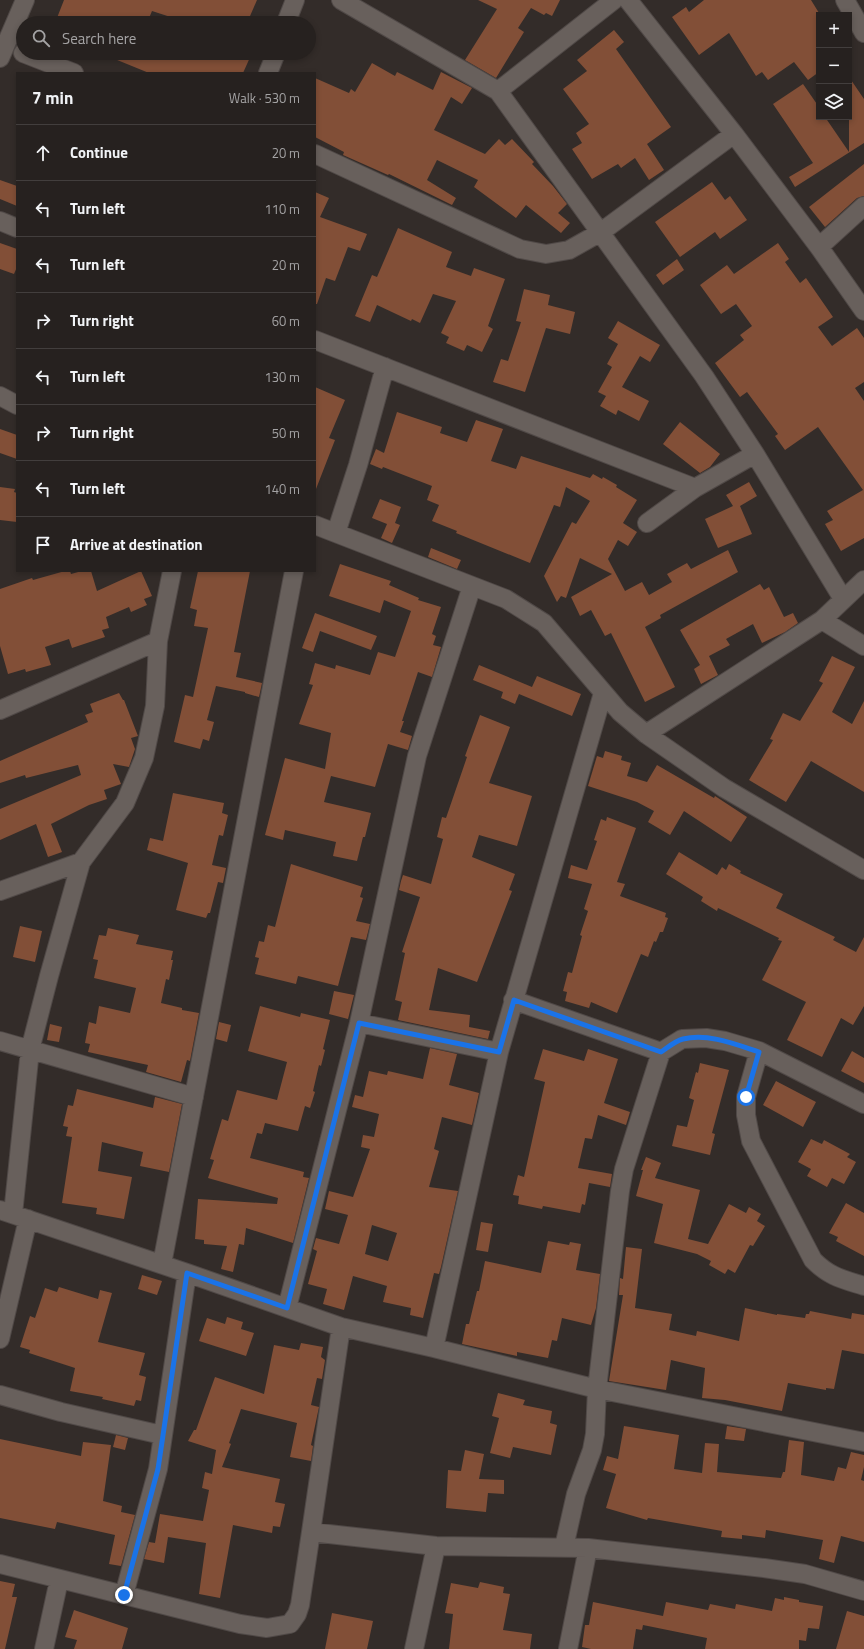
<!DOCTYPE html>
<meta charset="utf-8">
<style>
body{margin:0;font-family:"Titillium Web",sans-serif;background:#2e2928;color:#f1f3f6}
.controls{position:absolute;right:12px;top:12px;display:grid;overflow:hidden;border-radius:0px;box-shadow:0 2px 6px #0003}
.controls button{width:36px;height:36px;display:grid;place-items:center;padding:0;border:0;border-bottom:1px solid #423e3d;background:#26211f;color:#f1f3f6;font:20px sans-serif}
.stop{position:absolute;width:12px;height:12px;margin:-9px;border:3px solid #1a73e8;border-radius:50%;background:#fff}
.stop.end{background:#1a73e8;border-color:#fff;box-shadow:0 1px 4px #0008}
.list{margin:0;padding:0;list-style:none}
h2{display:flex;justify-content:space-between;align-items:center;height:52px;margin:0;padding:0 16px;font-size:17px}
h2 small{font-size:13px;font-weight:400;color:#a4a3a4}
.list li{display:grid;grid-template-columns:26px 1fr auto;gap:12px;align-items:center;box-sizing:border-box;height:56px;padding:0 16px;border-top:1px solid #423e3d}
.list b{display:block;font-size:15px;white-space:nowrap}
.list em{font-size:13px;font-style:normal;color:#a4a3a4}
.icon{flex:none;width:22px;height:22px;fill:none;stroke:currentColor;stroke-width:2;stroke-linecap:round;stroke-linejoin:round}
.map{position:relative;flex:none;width:864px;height:1649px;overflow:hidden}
.search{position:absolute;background:#26211f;box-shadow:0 2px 6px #0003;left:16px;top:16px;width:300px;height:44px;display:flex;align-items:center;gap:10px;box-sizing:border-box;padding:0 14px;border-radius:22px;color:#a4a3a4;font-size:15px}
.panel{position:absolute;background:#26211f;box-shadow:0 2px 6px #0003;left:16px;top:72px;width:300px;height:500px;border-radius:0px}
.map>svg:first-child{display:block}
.building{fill:#824f37;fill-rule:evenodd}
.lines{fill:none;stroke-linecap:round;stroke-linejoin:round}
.street-casing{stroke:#504947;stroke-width:20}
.street{stroke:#68605c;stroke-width:18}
.route{stroke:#1a73e8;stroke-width:5}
</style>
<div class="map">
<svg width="864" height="1649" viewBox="0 0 864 1649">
<rect width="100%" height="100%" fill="#332c29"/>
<!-- building -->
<path class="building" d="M64 0H257L247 23H189L152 11 147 23H55Z
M478 0H560L552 16 546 13 544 15 531 8 518 28 524 32 496 78 465 60 497 9Z
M704 0H811L819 13V72L808 80 794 62 768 80 762 72 756 76 729 33 699 55 672 17 686 7 689 12Z
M614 30 624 42 616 49 671 127 647 144 664 170 649 180 635 158 621 168 618 164 592 179 572 149 582 143 576 133 589 124 563 89 587 71 577 60Z
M100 53H252L243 73H149Z
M372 63 395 76 397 72 433 90 441 72 472 88 462 104 451 97 434 130 485 154 499 139 505 145 512 139 534 162 532 164 553 186 567 204 558 213 570 223 561 233 526 205 516 218 474 187 478 180 437 160 427 180 456 198 452 205 389 174 388 175 343 155 344 152 315 137V78L349 93 351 89 355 92Z
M849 77 864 99V143L795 187 789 177 813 163 773 104 803 84 819 107V117H825L849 152Z
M864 164V196L857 198 825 227 809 207Z
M0 180 17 186V206L0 199Z
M712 182 725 200 730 196 747 220 720 239 715 232 680 257 655 222Z
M315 192 329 198 320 217 367 234 360 251 348 247 335 281 326 278 317 304H315Z
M398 228 452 252 446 267 471 276 474 268 505 279 488 326 493 329 482 352 467 345 464 351 446 343 449 337 441 333 456 301 433 294 420 323 412 319 411 321 377 305 370 322 355 316 372 275 377 277Z
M0 243 17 249V267L14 274 0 269Z
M778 243 789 259 785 262 800 283 806 278 833 317 818 327 832 346 857 328 864 338V382L855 388 864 401V538L841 551 825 524 833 520 827 511 863 490 818 427 785 450 775 436 778 434 747 392 740 397 715 363 744 340 740 335 752 326 736 304 721 314 700 285 727 265 734 274Z
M677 259 684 270 663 285 656 275Z
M524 289 550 295 548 305 575 312 570 334 546 328 525 392 493 382 501 359 508 361 521 322 516 321Z
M618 321 660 345 650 362 640 356 622 387 649 401 639 421 618 410 616 415 600 406 606 396 598 392 612 367 607 364 618 344 608 338Z
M315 387 345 400 329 438 335 440 316 489Z
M397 412 442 427 440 433 467 442 476 420 503 429 491 461 516 469 521 456 590 478 593 474 602 479 603 477 617 485 616 487 637 500 623 523 637 532 628 546 618 540 608 559 625 591 642 582 649 595 672 582 667 574 687 563 691 569 728 550 738 572 660 615 661 618 645 627 675 687 645 702 611 633 605 636 591 610 580 616 571 597 612 574 580 558 566 598 561 596 557 602 544 576 572 522 576 524 590 501 566 487 560 507 554 505 530 563 456 533 457 531 432 521 439 505 427 500 432 486 383 467 382 469 370 464 376 449 384 453Z
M680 422 720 454 710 467 700 473 663 444Z
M0 429 17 435V459L0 453Z
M749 482 757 496 740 506 752 534 718 548 705 519 733 506 726 495Z
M0 487 15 489 14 492 17 493V522L0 520Z
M380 499 401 507 395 523 400 525 392 543 381 538 387 524 372 518Z
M431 548 461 560 457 569 428 557Z
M340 564 391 581 389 585 419 598 418 600 441 607 432 634 436 636 433 645 441 647 432 677 418 672 402 721H404L400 732 412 736 408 750 388 744 375 787 331 776 324 802 371 813 365 837H363L357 861 333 856 336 842 285 830 283 840 265 835 285 758 325 769 331 733 299 724 313 685 309 684 315 663 335 669 336 665 370 675 378 652 395 657 411 611 384 600 380 613 329 596Z
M65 571H70L71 574 82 571H91L97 591 141 571 152 596 144 599 147 605 131 612 129 607 106 617 109 628 102 630 105 637 72 648 69 639 45 647 51 665 26 672 25 669 8 674 0 646V589L32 578 33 580Z
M198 571H250L234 652 241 653 236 677 262 683 259 697 245 693V692L216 686 207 720 214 722 209 741 203 739 200 749 174 742 185 695 193 697 208 628 194 626 197 610 190 608Z
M760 584 764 590 769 587 784 617 793 613 798 623 785 632 762 643 753 624 726 639 730 645 709 656 718 675 701 684 694 669 700 665 680 630Z
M315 613 377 636 371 650 320 631 313 652 302 648Z
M832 656 855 667 832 712 852 724 864 701V792L811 761 786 802 749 780 773 740 770 739 783 713 800 721 823 683 819 681Z
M479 665 532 687 537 676 581 694 572 716 519 694 515 704 501 698 503 692 473 680Z
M119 693 123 700H124L138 736 131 738 135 749 129 767 113 764 121 784 104 790 107 799 89 805 51 824 62 852 48 857 36 824 0 840V809L81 775 78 765 26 778 25 775 0 783V761L88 722 85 715 93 712 90 704Z
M480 715 510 727 489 783 532 796 517 846 479 835 472 857 515 874 509 890 512 891 477 982 438 968 429 1010 470 1015 469 1027 490 1031 488 1039 398 1020 402 1002 395 1000 405 953 402 952 420 897 399 890 401 881 403 875 431 884 443 839 437 837 442 817 446 818 467 757 465 756Z
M605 751 622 756 621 760 631 763 627 776 647 782 657 765 714 798 715 796 747 817 731 842 684 811 670 835 648 822 654 811 637 802 588 786 597 756 603 758Z
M173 793 224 803 222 813 228 815 223 836 219 835 212 865 226 868 223 883 218 882 210 913H208L206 918 176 910 188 863 147 850 150 838 163 841Z
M607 817 636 828 617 882 625 884 620 896 666 913 665 917 668 918 663 932H660L656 942 654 941 648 957 641 954 617 1013 591 1002 589 1008 565 1001 567 992 563 991 568 972 572 973 582 936 580 935 588 911 584 909 592 884 568 878 571 865 587 870 597 841 594 840 601 819 606 821Z
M679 852 717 875 722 867 726 870 729 864 741 871 740 873 783 894 776 908 835 937 833 940 856 952 864 937V1006L853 1025 841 1018 822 1057 787 1040 806 1002 762 980 782 941 778 940 779 938 718 908 717 911 701 901 703 897 666 874Z
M291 864 363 887 360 897 363 898 356 921 370 924 366 940 351 937 338 986 298 976 296 984 255 974 259 958 255 957 259 941 264 942 268 925 275 927Z
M20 926 42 931 35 962 13 957Z
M108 928 139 935 136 944 173 951 171 960H173L169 980 166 979 161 1003 182 1008V1010L199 1013 190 1061 187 1060 181 1082 146 1072 148 1065 88 1052 90 1044 85 1043 89 1022 96 1024 99 1006 130 1013 136 988 94 978 98 960 93 959 99 935 106 936Z
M334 991 354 995 348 1019 329 1014Z
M260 1006 300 1017 301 1013 330 1020 323 1049 325 1050 321 1066 319 1065 313 1091 315 1092 310 1108 305 1106 298 1131 265 1123 262 1134 257 1133 250 1158 304 1172 303 1177 309 1178 293 1243 246 1228 244 1245 239 1244 233 1272 221 1269 227 1246 204 1244V1240L195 1239 198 1199 277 1204 278 1198 208 1178 214 1160 210 1159 222 1119 228 1121 237 1090 277 1100 287 1062 248 1051Z
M219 1022 231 1025 227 1042 216 1039Z
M50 1024 62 1027 59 1042 47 1040Z
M430 1048 457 1054 449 1085 479 1093 472 1125 442 1117 434 1149 439 1151 429 1187 458 1191 441 1267 439 1274 434 1273 423 1318 410 1315 411 1308 383 1302 387 1286 353 1276 344 1310 323 1304 327 1289 308 1284 317 1251 313 1249 316 1238 339 1244 348 1215 325 1209 329 1191 353 1197 370 1149 361 1147 363 1135 374 1137 379 1114 352 1107 355 1095 363 1097 369 1071 387 1075 388 1071 423 1079ZM372 1225 397 1233 388 1261 365 1254Z
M543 1049 584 1061 588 1049 618 1059 604 1103 630 1112 626 1125 598 1115 592 1139 585 1138 578 1168 612 1174 610 1187 589 1183 585 1205 582 1204 580 1213 543 1206 542 1209 518 1204 519 1196 513 1195 518 1175 524 1177 545 1082 534 1079Z
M852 1051 864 1058V1083L841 1071Z
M700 1063 729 1070 712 1133 715 1134 710 1155 672 1146 677 1125 687 1127 694 1100 689 1098 696 1072 698 1073Z
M776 1081 816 1102 803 1127 763 1105Z
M77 1089 153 1108 155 1097 182 1104 169 1172 140 1166 143 1152 102 1142 98 1171 132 1177 124 1219 96 1214 97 1208 62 1203 72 1137 66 1136 68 1127 63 1126 68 1105 73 1106Z
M811 1139 822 1144 824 1140 850 1154 847 1157 856 1162 844 1184 832 1178 827 1187 807 1176 811 1169 798 1162Z
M646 1157 661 1163 655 1178 700 1190 688 1239 708 1244 729 1204 746 1213 749 1207 761 1214 757 1221 765 1226 753 1246 750 1245 735 1273 728 1269 725 1274 709 1265 711 1261 697 1254 654 1243 663 1204 636 1196 643 1170H641Z
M846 1203 864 1213V1256L836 1241 838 1237 829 1233Z
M481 1222 493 1224 488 1252 476 1250Z
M548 1241 569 1245 570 1242 581 1244 576 1270 600 1274 596 1308 591 1325 562 1318 557 1341 552 1340 548 1358 517 1352V1356L462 1344 466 1324H469L477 1291H479L485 1261 541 1273Z
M626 1247 642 1249 635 1308 672 1314 669 1330 696 1336 697 1331 739 1341 745 1308 777 1315V1314L805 1318 806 1314H809L810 1311 851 1319 852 1313 864 1315V1354L842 1350 834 1389 826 1388V1390L788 1383 782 1411 725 1400 702 1398 705 1368 671 1360 666 1390 609 1381 623 1295H619L620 1278 623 1279Z
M142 1275 162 1281 157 1295 138 1289Z
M59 1287 98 1299 100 1290 112 1293 98 1342 145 1353 139 1375 146 1377 141 1401 136 1400 134 1406 102 1399 103 1397 70 1391 75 1368 29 1353 30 1350 20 1347 30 1316 35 1318 45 1288 57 1292Z
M227 1317 243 1322 241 1329 254 1333 246 1356 199 1341 207 1318 225 1324Z
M301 1343 323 1347 321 1357 325 1360 322 1379 317 1378 311 1405 319 1407 311 1445 313 1446 311 1461 290 1457 297 1423 241 1409 229 1443 231 1444 222 1467 280 1479 275 1502 285 1504 280 1527 273 1526 272 1533 233 1525 220 1598 199 1594 206 1543 168 1537 164 1563 144 1559 149 1542 155 1543 160 1514 203 1521 209 1490 202 1488 205 1472 212 1474 216 1450 188 1441 194 1430H196L215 1377 264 1394 274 1345 299 1350Z
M498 1393 525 1400 523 1405 552 1411 550 1423 557 1425 551 1455 513 1447 510 1458 490 1453 499 1418 492 1416Z
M624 1426 679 1435 674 1469 702 1473 705 1443 719 1444 717 1472 781 1478 783 1472H785L789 1440 804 1442 801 1475 834 1481 838 1467 846 1469 851 1452 864 1455V1467L861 1480 864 1481V1542L841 1536 834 1563 819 1559 823 1540 766 1530 765 1538 742 1535V1539L721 1537 722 1531 648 1518 647 1520 606 1508 616 1474 603 1470 607 1456 618 1459Z
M727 1426 746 1429 744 1441 725 1439Z
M116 1435 128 1438 125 1450 113 1447Z
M0 1439 81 1456 83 1442 111 1445 103 1501 122 1506 121 1512 135 1515 121 1566 109 1564 115 1535 57 1522 55 1529 0 1518Z
M465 1450 484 1454 479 1479 504 1480V1494L488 1493 486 1512 446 1508 448 1470 461 1471Z
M0 1581 15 1584 12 1597H17L5 1649H0Z
M480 1582 504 1587 503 1593 510 1594 503 1630 532 1634 530 1649H449L453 1614 445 1613 451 1583 478 1588Z
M784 1597 799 1600V1602L823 1606 819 1629 808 1628 806 1641 799 1640V1649H705L707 1638 643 1625 642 1630 636 1629 633 1649H591L582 1647 585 1625H589L593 1602 663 1616 666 1602 708 1610 710 1604 735 1609 736 1604 772 1611 775 1598 784 1600Z
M74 1610 128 1628 122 1649H74L77 1640 65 1637Z
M847 1611 864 1616V1649H836Z
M332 1613 373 1621 367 1649H325Z"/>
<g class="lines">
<defs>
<path id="street" d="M341 0 498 91 704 376 755 454 843 599
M628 0 734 134 819 247 864 311
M845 0 864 33
M286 23 295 0
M23 53 74 73
M0 58 25 0
M268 73 276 53
M498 91 614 0
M315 154 520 249 546 254 569 250 601 232 734 134
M0 221 17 228
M819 247 864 206
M315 340 695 488
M0 396 17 405
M647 523 695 488 755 454
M315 525 506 599 544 623 620 712 646 734 724 788 864 870
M336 533 358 465 385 367
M822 620 864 646
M0 710 158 641
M646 734 822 620 864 580
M0 891 81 862
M513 1000 661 1052
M359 1023 499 1052
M0 1041 194 1097
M759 1051 746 1097V1115L751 1141 813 1260C830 1277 842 1279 864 1286
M0 1210 187 1273 341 1327 434 1348 597 1389 864 1442
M13 1214 30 1050 49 976 81 862 125 803 144 758 155 706 158 641 172 571
M162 1264 294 571
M287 1308 359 1023 417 756 472 586
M0 1339 28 1219
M434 1348 499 1052 603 693
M0 1395 61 1412 162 1435
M311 1532 341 1327
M564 1547 576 1494 592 1450 595 1434 597 1389 620 1191 624 1169 661 1052 682 1039 706 1038 725 1041 759 1051 864 1104
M0 1564 240 1624 267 1628 290 1624 297 1614 300 1605 311 1532 436 1546 588 1548 764 1568 805 1574 864 1591
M124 1595 158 1469 187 1273
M44 1649 59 1580
M414 1649 436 1546
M568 1649 588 1548"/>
</defs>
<!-- street casing -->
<use href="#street" class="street-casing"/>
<!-- street -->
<use href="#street" class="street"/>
</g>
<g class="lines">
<!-- route -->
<path class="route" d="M124 1595 158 1469 187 1273 287 1308 359 1023 499 1052 514 1000 661 1052C667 1048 675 1041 683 1039 708 1033 735 1044 759 1052L746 1097"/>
</g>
</svg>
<div class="controls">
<button>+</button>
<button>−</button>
<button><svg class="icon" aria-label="layers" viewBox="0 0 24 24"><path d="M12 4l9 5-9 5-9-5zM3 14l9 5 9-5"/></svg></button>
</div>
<div class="stop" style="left:746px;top:1097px"></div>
<div class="stop end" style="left:124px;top:1595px"></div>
<div class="search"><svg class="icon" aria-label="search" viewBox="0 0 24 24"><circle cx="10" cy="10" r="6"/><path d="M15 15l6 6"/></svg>Search here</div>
<section class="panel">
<h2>7 min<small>Walk · 530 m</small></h2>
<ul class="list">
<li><svg class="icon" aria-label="ahead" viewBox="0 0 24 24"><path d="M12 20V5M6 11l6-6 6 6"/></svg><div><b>Continue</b></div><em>20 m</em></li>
<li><svg class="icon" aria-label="left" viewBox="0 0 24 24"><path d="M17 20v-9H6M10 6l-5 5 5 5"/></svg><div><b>Turn left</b></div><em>110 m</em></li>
<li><svg class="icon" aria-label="left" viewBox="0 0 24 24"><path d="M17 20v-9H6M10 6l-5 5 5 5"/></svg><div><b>Turn left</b></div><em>20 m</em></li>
<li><svg class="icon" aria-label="right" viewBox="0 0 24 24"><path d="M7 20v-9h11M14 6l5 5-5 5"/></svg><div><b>Turn right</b></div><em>60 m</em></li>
<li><svg class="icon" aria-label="left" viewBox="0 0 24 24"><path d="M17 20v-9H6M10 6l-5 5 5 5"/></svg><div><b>Turn left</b></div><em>130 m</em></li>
<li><svg class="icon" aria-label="right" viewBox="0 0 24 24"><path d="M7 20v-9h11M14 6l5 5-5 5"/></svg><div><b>Turn right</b></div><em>50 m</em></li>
<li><svg class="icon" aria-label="left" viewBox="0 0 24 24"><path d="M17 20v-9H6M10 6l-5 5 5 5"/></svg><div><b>Turn left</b></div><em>140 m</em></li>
<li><svg class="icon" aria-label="arrive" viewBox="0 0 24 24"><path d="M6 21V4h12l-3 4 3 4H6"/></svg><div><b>Arrive at destination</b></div></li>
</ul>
</section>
</div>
